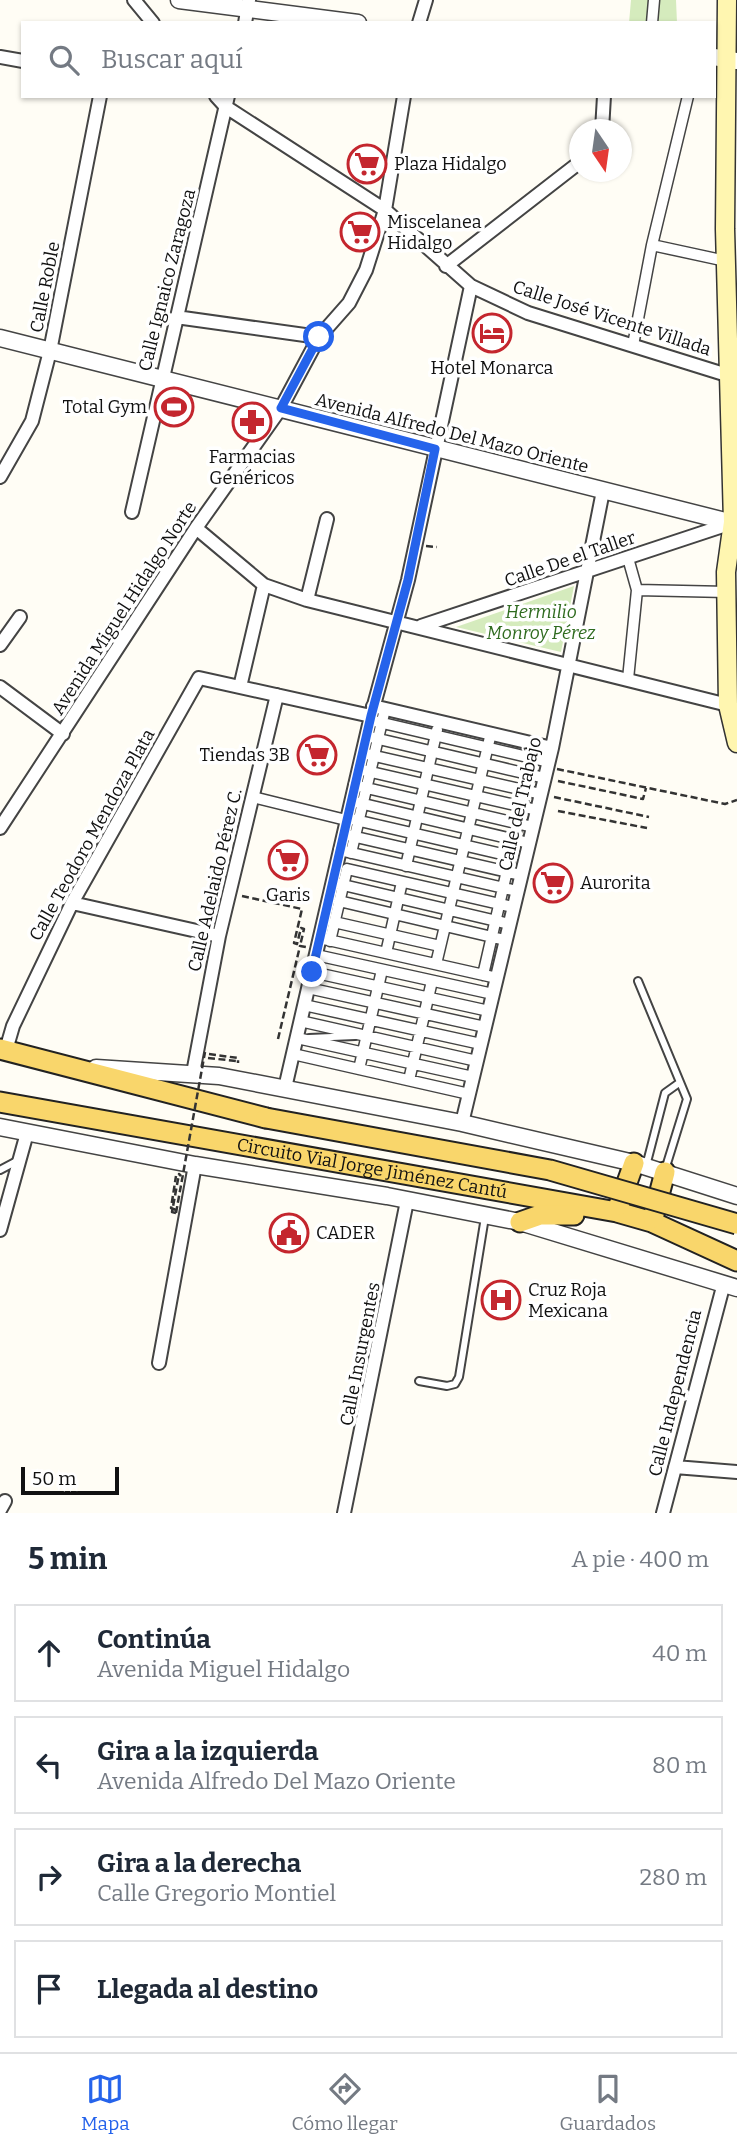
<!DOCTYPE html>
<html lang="es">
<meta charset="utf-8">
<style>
body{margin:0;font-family:Bitter,serif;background:#f2f2f3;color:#1f2937}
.compass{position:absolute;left:569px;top:119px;width:63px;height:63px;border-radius:50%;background:#fff;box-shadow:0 2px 5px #0004;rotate:167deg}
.scale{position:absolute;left:21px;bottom:18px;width:98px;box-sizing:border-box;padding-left:7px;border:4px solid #111;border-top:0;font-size:19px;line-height:24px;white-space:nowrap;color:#111;-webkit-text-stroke:5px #fff;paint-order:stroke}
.stop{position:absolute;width:21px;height:21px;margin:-16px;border:5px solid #2563eb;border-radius:50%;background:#fff}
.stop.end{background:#2563eb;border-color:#fff;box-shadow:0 2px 7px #0008}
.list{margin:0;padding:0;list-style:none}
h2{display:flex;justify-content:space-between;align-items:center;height:91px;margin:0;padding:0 28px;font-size:30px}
h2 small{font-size:23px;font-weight:400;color:#747a83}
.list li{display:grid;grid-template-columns:46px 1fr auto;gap:21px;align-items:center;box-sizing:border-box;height:98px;margin:0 14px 14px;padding:0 14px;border:2px solid #e0e1e3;border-radius:0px}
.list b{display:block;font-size:26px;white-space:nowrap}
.list p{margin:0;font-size:23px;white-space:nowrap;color:#747a83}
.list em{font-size:23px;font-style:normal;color:#747a83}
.icon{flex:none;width:38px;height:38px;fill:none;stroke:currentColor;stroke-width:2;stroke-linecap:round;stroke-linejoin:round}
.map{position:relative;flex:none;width:737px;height:1513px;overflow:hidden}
.search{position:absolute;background:#fff;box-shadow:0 2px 5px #0004;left:21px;right:21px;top:21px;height:77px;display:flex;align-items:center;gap:18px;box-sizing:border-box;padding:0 24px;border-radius:0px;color:#747a83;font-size:26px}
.sheet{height:539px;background:#fff}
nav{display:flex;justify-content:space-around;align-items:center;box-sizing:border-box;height:98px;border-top:2px solid #e0e1e3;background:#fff;font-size:19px;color:#747a83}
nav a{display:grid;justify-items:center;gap:4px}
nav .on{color:#2563eb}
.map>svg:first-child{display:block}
.green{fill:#d5ebbd}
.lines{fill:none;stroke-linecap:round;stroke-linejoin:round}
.service-casing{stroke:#444;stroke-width:10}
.pedestrian-casing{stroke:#444;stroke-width:13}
.minor-casing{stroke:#444;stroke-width:16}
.tertiary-casing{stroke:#444;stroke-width:19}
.secondary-casing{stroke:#333;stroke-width:21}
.primary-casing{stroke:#222;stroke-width:23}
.path{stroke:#333;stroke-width:2.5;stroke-dasharray:7 3.5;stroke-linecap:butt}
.service{stroke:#fff;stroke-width:6}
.pedestrian{stroke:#fff;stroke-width:10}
.minor{stroke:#fff;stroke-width:12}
.tertiary{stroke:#fff;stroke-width:16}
.secondary{stroke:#fff6b0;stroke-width:18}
.primary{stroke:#f9d66b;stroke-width:19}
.primary-bridge-casing{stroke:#222;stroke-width:23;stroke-linecap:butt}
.path-bridge{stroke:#333;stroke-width:2.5;stroke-dasharray:7 3.5;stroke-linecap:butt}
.primary-bridge{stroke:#f9d66b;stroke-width:19}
.route{stroke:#2563eb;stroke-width:9}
.labels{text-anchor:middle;stroke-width:7;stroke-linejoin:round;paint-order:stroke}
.poi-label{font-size:18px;fill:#111;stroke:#fff;text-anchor:start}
.street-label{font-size:18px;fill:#111;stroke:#fff}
.park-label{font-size:18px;font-style:italic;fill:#2f6b1f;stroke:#fff}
</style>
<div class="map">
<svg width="737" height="1513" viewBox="0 0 737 1513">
<rect width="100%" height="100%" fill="#fffdf5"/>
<!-- green -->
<path class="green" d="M631 0H676L677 23H629Z
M574 586 561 652 456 627Z"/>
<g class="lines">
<defs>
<path id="service" d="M638 981 687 1099 665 1170
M309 1038 355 1036
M646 1166 665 1093 679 1083
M0 1170 17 1161
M419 1381 447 1386 455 1384 459 1377 485 1217"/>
<path id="pedestrian" d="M652 23 654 0
M652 245 726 261
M633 345 652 245 688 96
M628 558 637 590
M628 679 637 590 727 592
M370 720 549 762
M366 736 545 778
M362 753 541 794
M358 769 537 810
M354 785 533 827
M253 797 346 820
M351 801 529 843
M347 818 510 856
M343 834 521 875
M339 850 517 891
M351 853 385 709
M406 866 437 730
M339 884 509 924
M339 901 505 940
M334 922 440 946
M324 939 497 978
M330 941 347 869 513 907
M386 953 402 882
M316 955 493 994
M436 964 491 733
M312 972 489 1011
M483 975 536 744
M308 988 485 1027
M304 1005 481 1044
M300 1021 477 1061
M297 1038 473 1077
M293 1054 469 1094
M359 1069 382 970
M409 1080 432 981"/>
<path id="minor" d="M134 0 153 23
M245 23 249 0
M419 23 426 0
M0 57 23 61
M216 96 226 107 385 210 471 286 528 313 727 375
M602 130 604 96
M446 266 580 162
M176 317 319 337
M0 477 32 421 50 351 100 96
M132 512 228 96
M196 528 264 585 307 600 728 705
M307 600 327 519
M421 626 732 523
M0 645 20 617
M0 687 63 734
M240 687 264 585
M373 706 552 748
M0 828 196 528 281 408 319 337 349 303 366 270 385 210 404 96
M72 903 219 936
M6 1050 13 1026 72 903 199 678 371 716
M193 1073 219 936 277 695
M285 1088 371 716 408 580 471 286
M462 1123 552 748 603 491
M0 1230 27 1133
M159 1363 195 1165
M675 1467 737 1472
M0 1510 5 1501
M344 1513 407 1201
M663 1513 724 1283"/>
<path id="tertiary" d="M179 0 358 23
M714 57 737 61
M0 338 737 524
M96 1068 219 1076 462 1123 634 1163 737 1196
M0 1127 195 1165 387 1196 520 1222 737 1288"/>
<path id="secondary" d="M727 0 725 229 733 522 726 572 728 705 737 743"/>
<g id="primary">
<path d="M0 1049 266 1118"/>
<path id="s1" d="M0 1102 617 1212 652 1222 737 1261"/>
<path d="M619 1205 634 1163"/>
<path d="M653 1218 665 1172"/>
<path d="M520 1222 540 1215H574"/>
</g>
</defs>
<!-- service casing -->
<use href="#service" class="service-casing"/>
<!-- pedestrian casing -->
<use href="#pedestrian" class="pedestrian-casing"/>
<!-- minor casing -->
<use href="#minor" class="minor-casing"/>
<!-- tertiary casing -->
<use href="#tertiary" class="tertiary-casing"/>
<!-- secondary casing -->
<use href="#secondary" class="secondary-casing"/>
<!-- primary casing -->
<use href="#primary" class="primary-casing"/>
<!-- path -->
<path class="path" d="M426 546 437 547
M557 769 725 804 737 800
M558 781 643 799 646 788
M554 797 649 817
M558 811 647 828
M242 896 302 909 294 943 297 944 301 928 304 929 300 946
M278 1039 300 946 306 947
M209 1054 238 1058V1063
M208 1058 236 1061
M176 1210 171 1208 176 1176"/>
<!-- service -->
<use href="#service" class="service"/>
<!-- pedestrian -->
<use href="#pedestrian" class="pedestrian"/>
<!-- minor -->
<use href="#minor" class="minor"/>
<!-- tertiary -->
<use href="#tertiary" class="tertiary"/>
<!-- secondary -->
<use href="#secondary" class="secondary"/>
<!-- primary -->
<use href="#primary" class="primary"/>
<defs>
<path id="primary-bridge" d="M266 1118 550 1170 737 1224"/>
</defs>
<!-- primary-bridge casing -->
<use href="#primary-bridge" class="primary-bridge-casing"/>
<!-- path-bridge -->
<path class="path-bridge" d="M176 1213 205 1052
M176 1213 172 1212 179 1174 181 1176"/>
<!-- primary-bridge -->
<use href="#primary-bridge" class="primary-bridge"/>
</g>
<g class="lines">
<!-- route -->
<path class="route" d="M312 972 371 716 408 580 435 449 281 408 319 337"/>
</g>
<!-- icons -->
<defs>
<symbol id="supermarket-ring" viewBox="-11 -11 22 22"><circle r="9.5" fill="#fff" stroke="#c4262e" stroke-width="1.5"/><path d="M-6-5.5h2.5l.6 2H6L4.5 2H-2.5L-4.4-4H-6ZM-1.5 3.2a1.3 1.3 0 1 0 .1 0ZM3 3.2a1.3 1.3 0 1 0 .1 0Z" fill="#c4262e"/></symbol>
<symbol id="hotel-ring" viewBox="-11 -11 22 22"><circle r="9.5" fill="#fff" stroke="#c4262e" stroke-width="1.5"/><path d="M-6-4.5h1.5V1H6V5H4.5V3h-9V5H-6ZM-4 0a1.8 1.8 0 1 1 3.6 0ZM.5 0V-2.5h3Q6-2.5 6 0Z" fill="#c4262e"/></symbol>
<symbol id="stadium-ring" viewBox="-11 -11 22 22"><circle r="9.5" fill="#fff" stroke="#c4262e" stroke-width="1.5"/><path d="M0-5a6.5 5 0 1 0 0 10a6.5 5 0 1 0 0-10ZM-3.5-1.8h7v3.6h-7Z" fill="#c4262e"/></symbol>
<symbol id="pharmacy-ring" viewBox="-11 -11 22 22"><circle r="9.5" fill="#fff" stroke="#c4262e" stroke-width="1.5"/><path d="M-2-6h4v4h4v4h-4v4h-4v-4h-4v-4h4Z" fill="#c4262e"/></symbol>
<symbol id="civic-ring" viewBox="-11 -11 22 22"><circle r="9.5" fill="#fff" stroke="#c4262e" stroke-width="1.5"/><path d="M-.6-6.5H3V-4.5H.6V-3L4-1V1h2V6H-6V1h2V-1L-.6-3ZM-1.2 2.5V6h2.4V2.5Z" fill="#c4262e"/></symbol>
<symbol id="hospital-ring" viewBox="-11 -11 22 22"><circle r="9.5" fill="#fff" stroke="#c4262e" stroke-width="1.5"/><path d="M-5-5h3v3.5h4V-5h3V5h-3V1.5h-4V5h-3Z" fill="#c4262e"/></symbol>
</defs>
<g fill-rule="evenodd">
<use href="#supermarket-ring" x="345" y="142" width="44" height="44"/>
<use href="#supermarket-ring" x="338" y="210" width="44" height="44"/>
<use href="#hotel-ring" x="470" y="311" width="44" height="44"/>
<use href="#stadium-ring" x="152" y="385" width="44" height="44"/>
<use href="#pharmacy-ring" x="230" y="400" width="44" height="44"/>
<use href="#supermarket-ring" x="295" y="733" width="44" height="44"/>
<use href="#supermarket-ring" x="266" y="838" width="44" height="44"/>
<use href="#supermarket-ring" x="531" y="861" width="44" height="44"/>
<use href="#civic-ring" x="267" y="1211" width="44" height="44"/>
<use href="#hospital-ring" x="479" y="1278" width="44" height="44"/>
</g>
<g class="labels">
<!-- poi labels -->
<g class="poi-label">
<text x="394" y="170">Plaza Hidalgo</text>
<text x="387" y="228">Miscelanea<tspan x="387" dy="21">Hidalgo</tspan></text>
<text x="492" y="374" text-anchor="middle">Hotel Monarca</text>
<text x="147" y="413" text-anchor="end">Total Gym</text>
<text x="252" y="463" text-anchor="middle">Farmacias<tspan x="252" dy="21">Genéricos</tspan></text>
<text x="290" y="761" text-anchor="end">Tiendas 3B</text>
<text x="580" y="889">Aurorita</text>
<text x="288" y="901" text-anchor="middle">Garis</text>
<text x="316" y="1239">CADER</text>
<text x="528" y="1296">Cruz Roja<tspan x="528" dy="21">Mexicana</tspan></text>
</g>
<!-- street labels -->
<g class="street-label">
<text transform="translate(167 280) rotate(-76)" y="6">Calle Ignaico Zaragoza</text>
<text transform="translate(45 287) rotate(-79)" y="6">Calle Roble</text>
<text transform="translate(612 318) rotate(18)" y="6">Calle José Vicente Villada</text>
<text transform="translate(452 433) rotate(14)" y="6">Avenida Alfredo Del Mazo Oriente</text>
<text transform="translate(570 559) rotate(-19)" y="6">Calle De el Taller</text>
<text transform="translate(124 608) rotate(-57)" y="6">Avenida Miguel Hidalgo Norte</text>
<text transform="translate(520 804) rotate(-77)" y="6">Calle del Trabajo</text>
<text transform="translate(92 835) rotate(-61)" y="6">Calle Teodoro Mendoza Plata</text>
<text transform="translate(215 880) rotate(-77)" y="6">Calle Adelaido Pérez C.</text>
<text dy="6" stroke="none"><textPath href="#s1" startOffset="378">Circuito Vial Jorge Jiménez Cantú</textPath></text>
<text transform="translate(360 1354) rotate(-79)" y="6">Calle Insurgentes</text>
<text transform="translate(675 1393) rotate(-76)" y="6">Calle Independencia</text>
</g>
<!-- park labels -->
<g class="park-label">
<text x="541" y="618">Hermilio<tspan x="541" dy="21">Monroy Pérez</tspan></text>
</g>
</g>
</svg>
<svg class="compass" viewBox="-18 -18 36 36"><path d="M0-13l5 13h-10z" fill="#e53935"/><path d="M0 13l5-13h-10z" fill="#747a83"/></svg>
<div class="scale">50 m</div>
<div class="stop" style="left:319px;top:337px"></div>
<div class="stop end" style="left:312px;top:972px"></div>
<div class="search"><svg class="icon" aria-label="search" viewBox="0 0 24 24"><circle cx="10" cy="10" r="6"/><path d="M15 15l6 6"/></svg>Buscar aquí</div>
</div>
<section class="sheet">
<h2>5 min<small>A pie · 400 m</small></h2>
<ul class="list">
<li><svg class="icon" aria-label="ahead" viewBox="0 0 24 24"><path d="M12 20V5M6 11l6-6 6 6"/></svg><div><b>Continúa</b><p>Avenida Miguel Hidalgo</p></div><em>40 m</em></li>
<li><svg class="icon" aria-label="left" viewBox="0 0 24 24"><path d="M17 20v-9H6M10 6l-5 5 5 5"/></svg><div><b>Gira a la izquierda</b><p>Avenida Alfredo Del Mazo Oriente</p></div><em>80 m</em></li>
<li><svg class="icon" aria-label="right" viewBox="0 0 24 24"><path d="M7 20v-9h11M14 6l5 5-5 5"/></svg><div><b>Gira a la derecha</b><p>Calle Gregorio Montiel</p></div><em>280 m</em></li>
<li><svg class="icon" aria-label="arrive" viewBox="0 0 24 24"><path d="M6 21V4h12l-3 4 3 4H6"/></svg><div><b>Llegada al destino</b></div></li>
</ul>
</section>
<nav>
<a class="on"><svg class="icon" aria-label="map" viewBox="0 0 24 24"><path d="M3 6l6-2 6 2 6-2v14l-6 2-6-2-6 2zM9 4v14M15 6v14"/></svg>Mapa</a>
<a><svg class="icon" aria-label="directions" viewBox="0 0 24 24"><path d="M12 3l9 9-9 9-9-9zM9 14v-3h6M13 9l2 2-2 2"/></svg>Cómo llegar</a>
<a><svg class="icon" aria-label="saved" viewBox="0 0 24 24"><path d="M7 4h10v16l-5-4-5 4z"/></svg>Guardados</a>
</nav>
